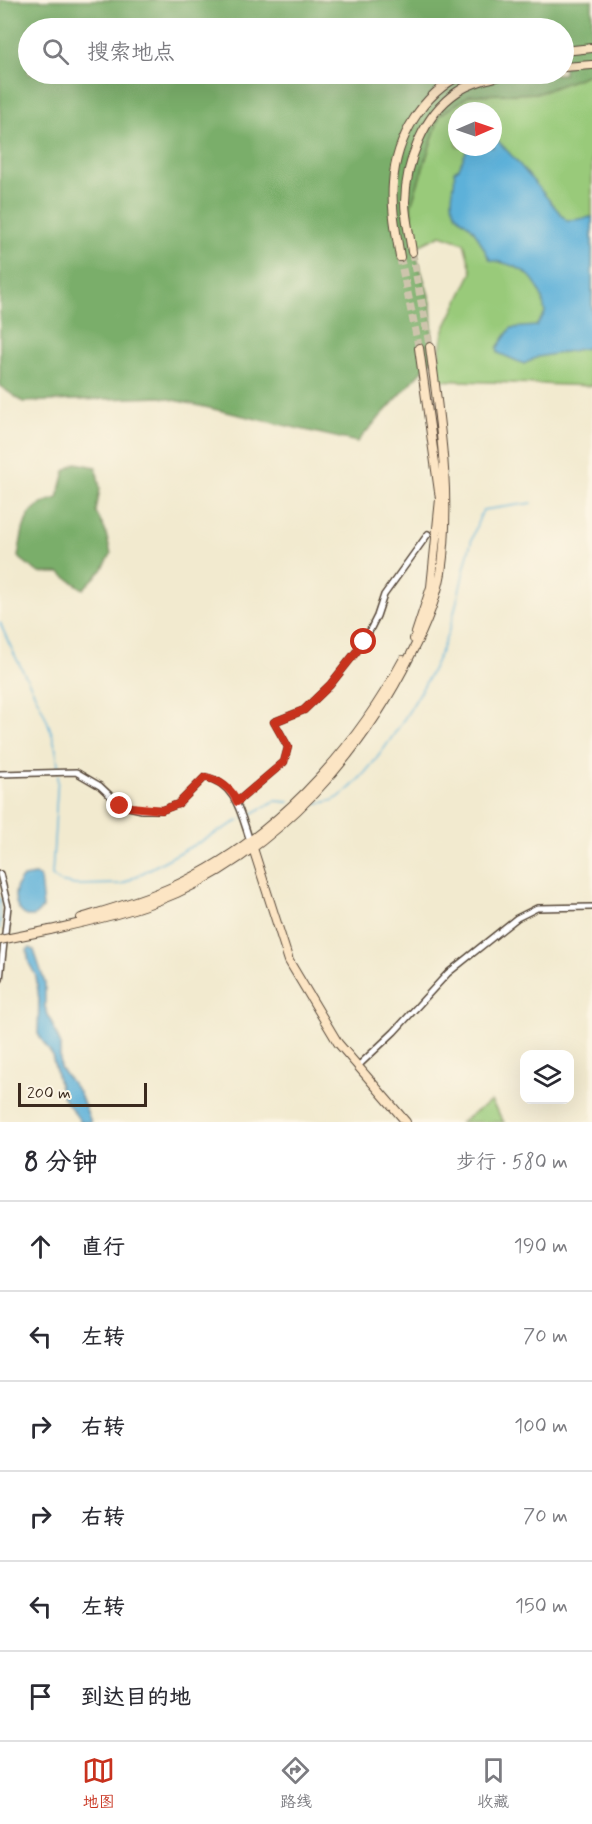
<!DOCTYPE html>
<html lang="zh">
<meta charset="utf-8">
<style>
body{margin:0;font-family:Mynerve,"LXGW WenKai TC",sans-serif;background:#f7f7f7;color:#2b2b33}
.controls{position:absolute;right:18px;bottom:18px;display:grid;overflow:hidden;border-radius:12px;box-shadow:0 6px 24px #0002}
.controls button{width:54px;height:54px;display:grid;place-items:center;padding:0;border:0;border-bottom:2px solid #e1e1e2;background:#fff;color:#2b2b33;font:30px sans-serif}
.compass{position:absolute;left:448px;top:102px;width:54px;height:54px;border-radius:50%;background:#fff;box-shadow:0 6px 24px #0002;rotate:88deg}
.scale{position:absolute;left:18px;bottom:15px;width:129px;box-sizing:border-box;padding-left:6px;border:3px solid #3b2a1e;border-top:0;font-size:16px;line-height:21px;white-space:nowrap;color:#3b2a1e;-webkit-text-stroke:4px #fcf5e5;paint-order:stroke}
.stop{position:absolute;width:18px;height:18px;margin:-14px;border:4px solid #c8321e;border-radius:50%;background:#fff}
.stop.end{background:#c8321e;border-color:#fff;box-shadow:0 2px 6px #0008}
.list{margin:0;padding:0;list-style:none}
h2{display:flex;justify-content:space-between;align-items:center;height:78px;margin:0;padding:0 24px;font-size:26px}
h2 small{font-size:20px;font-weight:400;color:#7c7c81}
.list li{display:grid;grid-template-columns:39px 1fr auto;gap:18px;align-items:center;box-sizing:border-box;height:90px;padding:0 24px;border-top:2px solid #e1e1e2}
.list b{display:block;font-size:22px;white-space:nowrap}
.list em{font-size:20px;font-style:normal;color:#7c7c81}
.icon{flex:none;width:33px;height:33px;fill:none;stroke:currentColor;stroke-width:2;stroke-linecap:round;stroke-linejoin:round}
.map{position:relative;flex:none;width:592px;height:1122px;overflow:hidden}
.search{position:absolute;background:#fff;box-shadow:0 6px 24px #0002;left:18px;right:18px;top:18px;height:66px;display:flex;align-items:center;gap:15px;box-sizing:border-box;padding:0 21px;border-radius:33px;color:#7c7c81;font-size:22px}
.sheet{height:618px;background:#fff}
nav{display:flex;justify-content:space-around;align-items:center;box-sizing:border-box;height:84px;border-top:2px solid #e1e1e2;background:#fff;font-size:16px;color:#7c7c81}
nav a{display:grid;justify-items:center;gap:3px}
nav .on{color:#c8321e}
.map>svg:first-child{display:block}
.green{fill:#99ca7a;stroke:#6a7a4c;stroke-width:1.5;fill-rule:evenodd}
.forest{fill:#7aae6a;stroke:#5a6c44;stroke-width:1.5;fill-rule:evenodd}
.water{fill:#5db1d9;stroke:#4c6e7c;stroke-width:1.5}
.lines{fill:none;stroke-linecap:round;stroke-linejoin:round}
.stream{stroke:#5db1d9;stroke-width:1.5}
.secondary-tunnel{stroke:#cdc4ac;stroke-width:8;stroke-dasharray:8 4;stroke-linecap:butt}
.street-casing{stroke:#564739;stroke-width:8}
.secondary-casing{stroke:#564739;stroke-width:10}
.street{stroke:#fff;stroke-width:5}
.secondary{stroke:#fce5c4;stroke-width:8}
.secondary-bridge-casing{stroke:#564739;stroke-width:10;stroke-linecap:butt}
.secondary-bridge{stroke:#fce5c4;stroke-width:8}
.route{stroke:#c8321e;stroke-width:8}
</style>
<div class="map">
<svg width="592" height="1122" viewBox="0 0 592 1122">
<rect width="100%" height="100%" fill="#fcf5e5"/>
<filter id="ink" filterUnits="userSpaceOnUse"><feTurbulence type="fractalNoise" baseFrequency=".0167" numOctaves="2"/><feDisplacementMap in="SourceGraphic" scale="12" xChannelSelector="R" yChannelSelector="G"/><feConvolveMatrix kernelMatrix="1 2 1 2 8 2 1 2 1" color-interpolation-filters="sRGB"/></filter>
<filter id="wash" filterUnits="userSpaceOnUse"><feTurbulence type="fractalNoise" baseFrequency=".008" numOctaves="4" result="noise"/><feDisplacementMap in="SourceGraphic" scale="24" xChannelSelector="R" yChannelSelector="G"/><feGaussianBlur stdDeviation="1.35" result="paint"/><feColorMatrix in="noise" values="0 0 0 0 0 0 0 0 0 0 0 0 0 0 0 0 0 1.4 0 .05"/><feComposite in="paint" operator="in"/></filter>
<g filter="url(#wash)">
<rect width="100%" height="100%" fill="#f2eacf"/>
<!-- green -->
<path class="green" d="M592 73V386L435 380 443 332 472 272 464 243 441 235 414 248 411 205 440 115 470 95 539 93ZM457 111H493V147H457Z
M491 1101 504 1122H461Z"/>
<!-- forest -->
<path class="forest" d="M0 0H592V73L539 93 470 95 440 115 411 205 414 248 431 302 433 359 357 442 161 397 23 402 0 386ZM28 28H564V74H28Z
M76 463 96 467 100 488 96 512 105 530 111 554 102 570 83 589 60 573H39L18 557C24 525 23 506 58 498L65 471Z"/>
<!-- water -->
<path class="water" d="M493 136C520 162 542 193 567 221L592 217V347L538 357 524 364 498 353 497 348 511 328 536 326 545 313C540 277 525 266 490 260 484 250 479 236 471 227 464 220 456 218 453 207 449 194 457 184 454 171L459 168 468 147H493Z
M35 875 40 877 43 908 34 916H26C12 906 12 889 23 877Z
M30 948 34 950 45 983V1007L60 1043V1068L79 1092 91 1122H81L62 1096 52 1055 38 1034 39 1000 36 976 29 963 27 950Z"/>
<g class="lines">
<!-- stream -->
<path class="stream" d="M0 622C17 670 58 719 58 770
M58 775 52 876 60 882 75 885 122 884 240 820
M309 803C320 803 330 803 339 797 379 768 432 679 448 633 462 592 465 548 483 510L532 503
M244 818 275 801 289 802
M0 898V929"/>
</g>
</g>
<g filter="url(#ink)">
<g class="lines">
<!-- secondary-tunnel -->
<path class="secondary-tunnel" d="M412 252 430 347
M400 257 419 348"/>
<defs>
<path id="street" d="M0 774 76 772 100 786 120 805 142 810H162L178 804 205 777C236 783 241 815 250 841
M237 802 284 762 288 747 274 722 304 710 330 685 364 642 377 616 384 595 428 534
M0 874 8 906 0 979
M358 1066 394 1032 448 973 517 918 537 908 592 907"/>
<path id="secondary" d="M564 51 592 48
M564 67 592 65
M412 252C410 236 405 218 405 202 406 162 423 115 457 92 473 81 492 78 510 74
M400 257C396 232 391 208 393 183 396 138 422 94 463 74
M414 639 431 587 440 499 419 348
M252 845 289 961 338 1043 406 1122
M81 918C111 909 143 900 172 887 271 842 352 755 403 660
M50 930C94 920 136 911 177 893 280 846 362 754 411 654 424 629 436 601 441 573 452 497 440 423 430 347"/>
</defs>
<!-- street casing -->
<use href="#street" class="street-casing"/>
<!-- secondary casing -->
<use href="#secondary" class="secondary-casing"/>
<!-- street -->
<use href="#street" class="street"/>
<!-- secondary -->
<use href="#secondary" class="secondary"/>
<defs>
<path id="secondary-bridge" d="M0 940 50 930"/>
</defs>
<!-- secondary-bridge casing -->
<use href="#secondary-bridge" class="secondary-bridge-casing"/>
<!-- secondary-bridge -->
<use href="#secondary-bridge" class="secondary-bridge"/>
</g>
</g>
<g class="lines" filter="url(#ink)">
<!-- route -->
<path class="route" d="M120 806 162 810 178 804 205 777C218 780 232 788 237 802L284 762 288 747 274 722 304 710 330 685 364 642"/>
</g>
</svg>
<div class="controls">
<button><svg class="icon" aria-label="layers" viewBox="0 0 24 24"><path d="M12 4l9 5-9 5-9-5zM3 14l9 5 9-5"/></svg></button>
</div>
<svg class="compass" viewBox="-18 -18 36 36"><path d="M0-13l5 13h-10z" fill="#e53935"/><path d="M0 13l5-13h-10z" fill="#7c7c81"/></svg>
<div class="scale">200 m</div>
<div class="stop" style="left:364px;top:642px"></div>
<div class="stop end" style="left:120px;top:806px"></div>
<div class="search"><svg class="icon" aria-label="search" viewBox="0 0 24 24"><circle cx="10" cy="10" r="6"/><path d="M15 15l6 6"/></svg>搜索地点</div>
</div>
<section class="sheet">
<h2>8 分钟<small>步行 · 580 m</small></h2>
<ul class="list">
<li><svg class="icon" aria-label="ahead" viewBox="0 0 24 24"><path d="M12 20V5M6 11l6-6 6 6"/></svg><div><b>直行</b></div><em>190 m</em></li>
<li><svg class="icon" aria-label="left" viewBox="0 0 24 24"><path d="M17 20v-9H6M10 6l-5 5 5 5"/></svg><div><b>左转</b></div><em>70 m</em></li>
<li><svg class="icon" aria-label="right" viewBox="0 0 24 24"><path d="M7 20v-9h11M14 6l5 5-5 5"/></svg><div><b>右转</b></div><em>100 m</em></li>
<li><svg class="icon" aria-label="right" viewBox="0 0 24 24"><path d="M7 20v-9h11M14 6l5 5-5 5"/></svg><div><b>右转</b></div><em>70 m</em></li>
<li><svg class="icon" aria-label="left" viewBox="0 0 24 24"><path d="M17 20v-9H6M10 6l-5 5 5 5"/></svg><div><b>左转</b></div><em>150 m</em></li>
<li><svg class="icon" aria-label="arrive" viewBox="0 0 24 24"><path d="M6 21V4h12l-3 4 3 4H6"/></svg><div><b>到达目的地</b></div></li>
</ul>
</section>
<nav>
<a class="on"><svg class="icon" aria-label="map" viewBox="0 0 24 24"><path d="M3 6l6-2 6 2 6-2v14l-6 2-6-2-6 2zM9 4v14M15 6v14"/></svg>地图</a>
<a><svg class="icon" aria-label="directions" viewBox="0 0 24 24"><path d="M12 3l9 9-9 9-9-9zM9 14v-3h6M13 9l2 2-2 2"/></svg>路线</a>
<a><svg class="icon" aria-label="saved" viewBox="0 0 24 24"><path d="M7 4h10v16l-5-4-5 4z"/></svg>收藏</a>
</nav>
